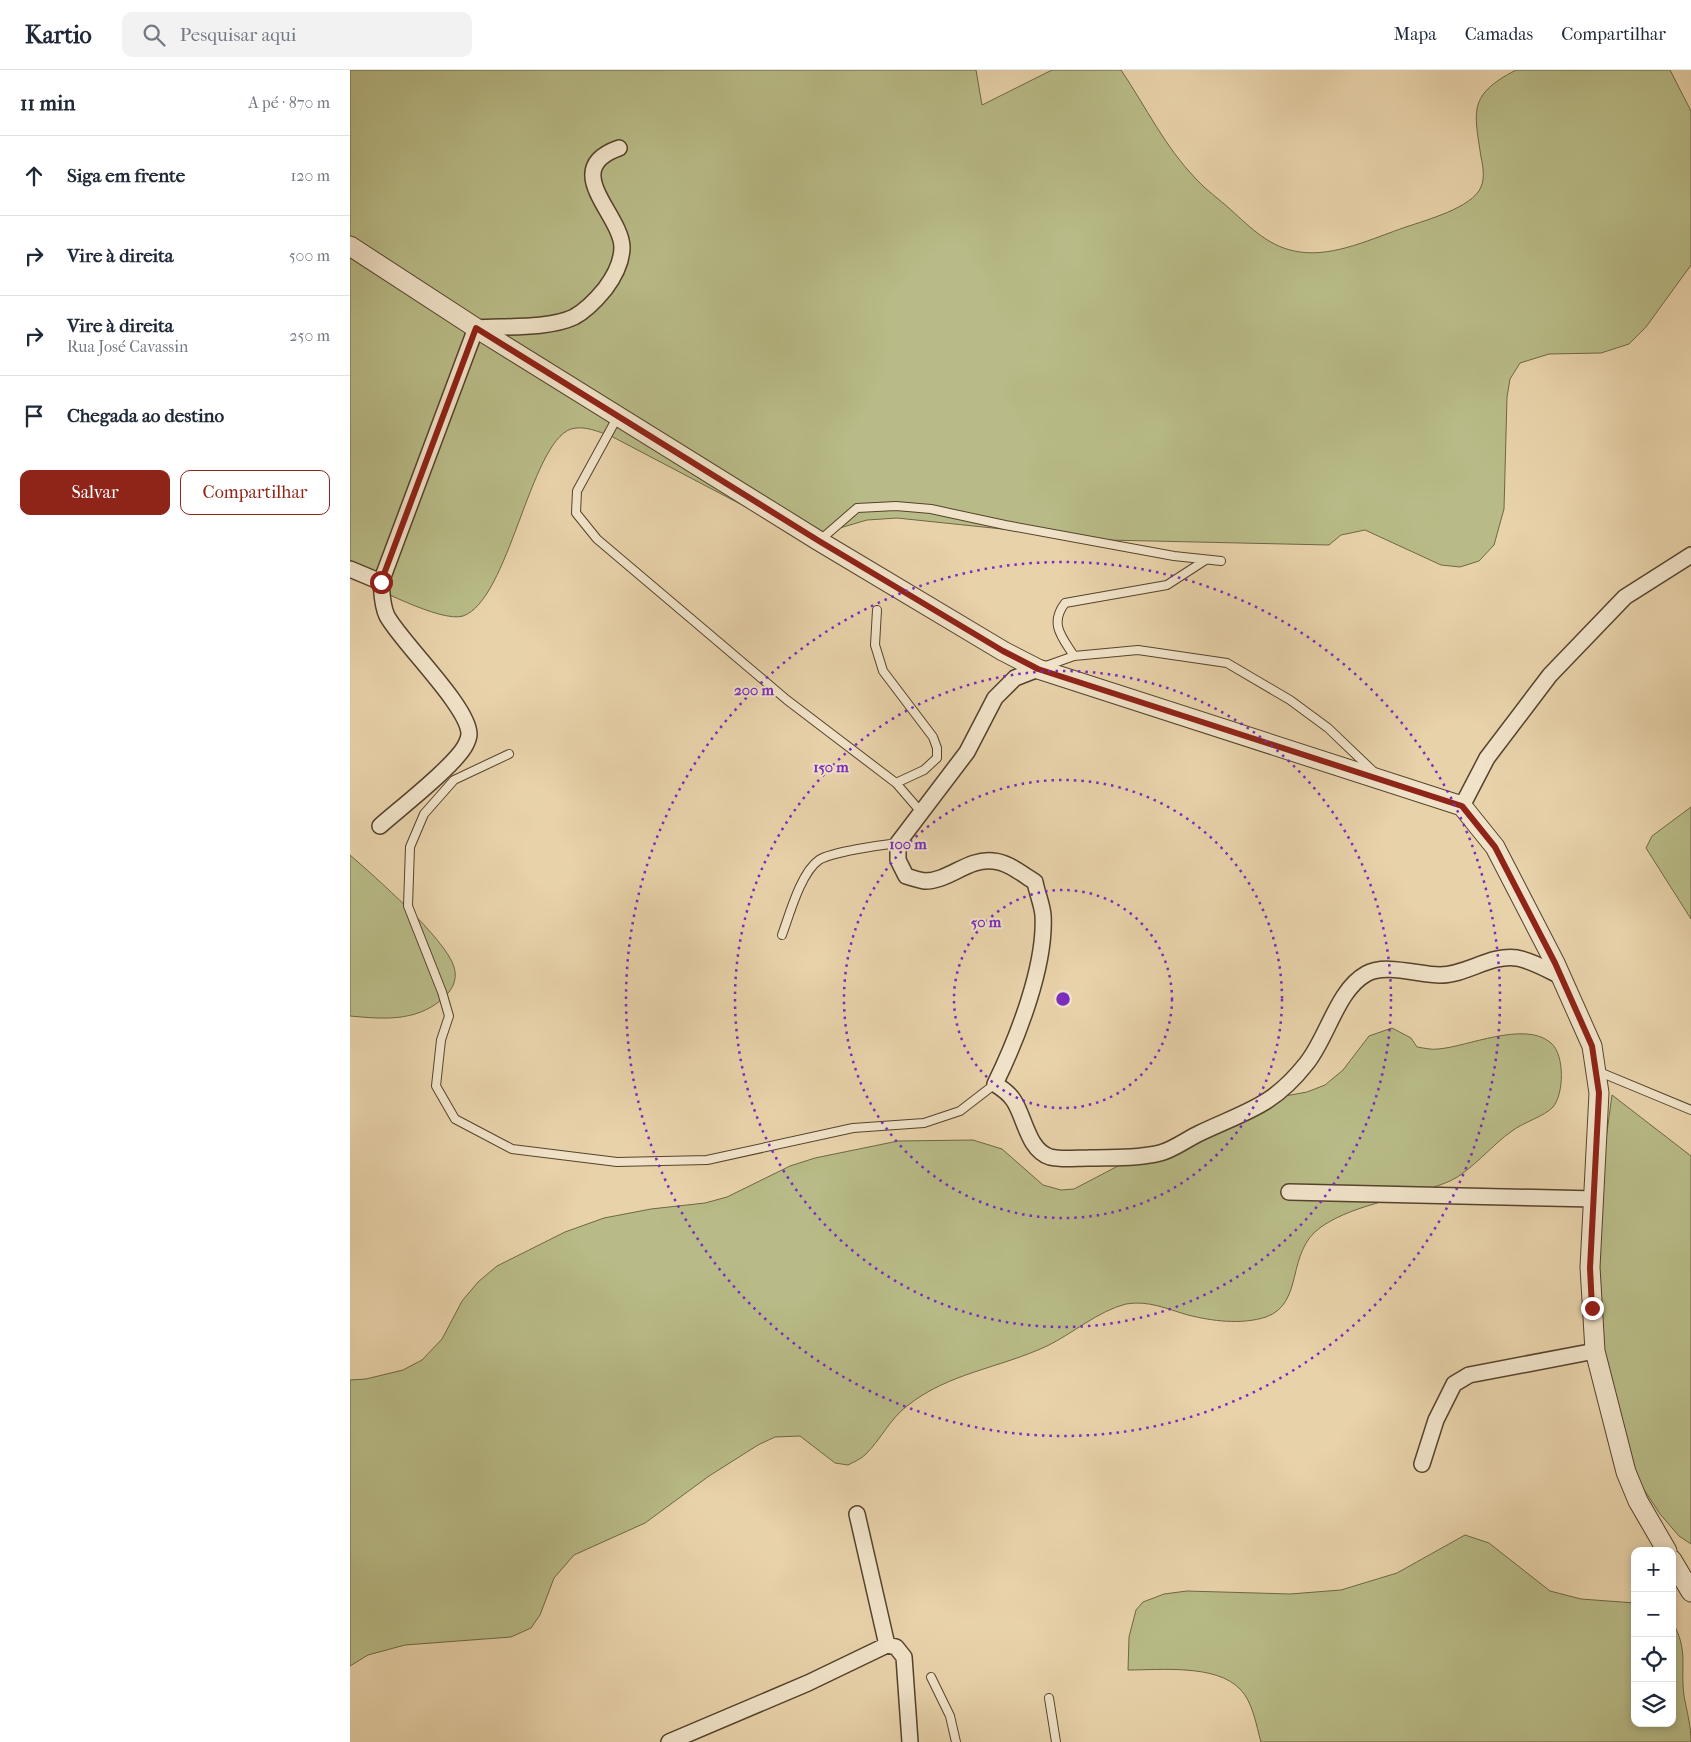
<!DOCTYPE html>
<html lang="pt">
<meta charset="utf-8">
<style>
body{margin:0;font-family:"IM FELL French Canon",serif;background:#f2f2f3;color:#1f2937}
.controls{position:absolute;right:15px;bottom:15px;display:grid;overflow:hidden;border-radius:10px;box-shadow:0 2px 8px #0003}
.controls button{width:45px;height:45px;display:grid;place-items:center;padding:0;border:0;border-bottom:1px solid #e0e1e3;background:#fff;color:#1f2937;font:25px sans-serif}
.stop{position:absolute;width:15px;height:15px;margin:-11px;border:4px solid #8f2418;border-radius:50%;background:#fff}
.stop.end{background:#8f2418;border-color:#fff;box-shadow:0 1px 5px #0008}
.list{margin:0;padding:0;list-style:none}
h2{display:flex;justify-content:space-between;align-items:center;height:65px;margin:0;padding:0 20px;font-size:21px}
h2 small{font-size:16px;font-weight:400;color:#747a83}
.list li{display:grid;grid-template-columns:32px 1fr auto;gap:15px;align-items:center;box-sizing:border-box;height:80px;padding:0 20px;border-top:1px solid #e0e1e3}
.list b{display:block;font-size:19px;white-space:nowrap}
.list p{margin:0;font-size:16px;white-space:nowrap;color:#747a83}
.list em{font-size:16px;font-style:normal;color:#747a83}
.actions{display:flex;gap:10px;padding:15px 20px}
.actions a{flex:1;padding:11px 0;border:1px solid #8f2418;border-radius:10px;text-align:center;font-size:18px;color:#8f2418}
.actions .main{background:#8f2418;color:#fff}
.icon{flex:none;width:28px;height:28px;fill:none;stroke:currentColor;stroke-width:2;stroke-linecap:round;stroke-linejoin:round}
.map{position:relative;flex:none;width:1341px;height:1672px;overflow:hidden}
header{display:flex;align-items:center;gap:30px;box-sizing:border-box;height:70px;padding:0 25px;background:#fff;border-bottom:1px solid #e0e1e3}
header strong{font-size:24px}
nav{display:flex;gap:28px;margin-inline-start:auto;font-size:18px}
.search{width:350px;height:45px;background:#f2f2f3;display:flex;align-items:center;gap:12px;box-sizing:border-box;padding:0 18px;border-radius:10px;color:#747a83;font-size:19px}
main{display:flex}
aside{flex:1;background:#fff}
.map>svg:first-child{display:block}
.green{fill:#b8bb87;stroke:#6e6744}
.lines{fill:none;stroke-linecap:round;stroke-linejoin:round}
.service-casing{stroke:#55432b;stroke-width:10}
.minor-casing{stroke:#55432b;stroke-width:18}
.tertiary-casing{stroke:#55432b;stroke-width:21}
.service{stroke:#f0e2c8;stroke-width:8}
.minor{stroke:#f0e2c8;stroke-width:15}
.tertiary{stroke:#f0e2c8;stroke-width:19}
.route{stroke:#8f2418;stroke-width:6}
.ring{fill:none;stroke:#7b2cbf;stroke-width:2.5;stroke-dasharray:2.5 5}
.centre{fill:#7b2cbf;stroke:#f0e2c8;stroke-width:2.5}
.ring-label{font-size:15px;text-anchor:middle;font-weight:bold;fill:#7b2cbf;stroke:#f0e2c8;stroke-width:4;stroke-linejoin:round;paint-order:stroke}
</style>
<header>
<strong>Kartio</strong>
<div class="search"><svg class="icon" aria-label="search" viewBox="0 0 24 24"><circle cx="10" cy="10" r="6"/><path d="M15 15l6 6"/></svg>Pesquisar aqui</div>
<nav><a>Mapa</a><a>Camadas</a><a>Compartilhar</a></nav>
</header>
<main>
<aside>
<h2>11 min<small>A pé · 870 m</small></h2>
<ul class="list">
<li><svg class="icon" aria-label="ahead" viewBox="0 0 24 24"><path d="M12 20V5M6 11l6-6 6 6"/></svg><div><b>Siga em frente</b></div><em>120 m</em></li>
<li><svg class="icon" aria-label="right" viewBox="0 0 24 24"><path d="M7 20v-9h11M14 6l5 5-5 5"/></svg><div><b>Vire à direita</b></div><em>500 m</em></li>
<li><svg class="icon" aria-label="right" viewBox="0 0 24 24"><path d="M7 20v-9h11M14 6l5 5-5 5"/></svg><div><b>Vire à direita</b><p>Rua José Cavassin</p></div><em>250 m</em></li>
<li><svg class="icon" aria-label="arrive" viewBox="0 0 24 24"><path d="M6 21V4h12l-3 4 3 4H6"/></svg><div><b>Chegada ao destino</b></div></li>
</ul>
<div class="actions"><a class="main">Salvar</a><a>Compartilhar</a></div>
</aside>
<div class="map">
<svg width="1341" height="1672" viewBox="0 0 1341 1672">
<rect width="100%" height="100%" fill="#e8d2aa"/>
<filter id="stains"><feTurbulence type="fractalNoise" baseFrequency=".004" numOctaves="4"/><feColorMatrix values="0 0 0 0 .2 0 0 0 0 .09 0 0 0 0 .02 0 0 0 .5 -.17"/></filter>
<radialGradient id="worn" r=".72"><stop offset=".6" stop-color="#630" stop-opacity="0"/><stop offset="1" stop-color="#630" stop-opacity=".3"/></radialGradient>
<!-- green -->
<path class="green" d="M0 0H626L632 35 702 0H771C796 37 815 77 846 109 856 120 869 129 880 139 901 158 920 178 950 182 985 187 1023 168 1056 157 1076 150 1122 138 1131 117 1135 108 1133 96 1131 87 1124 40 1118 25 1166 0H1320L1341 41V195L1296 257 1279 274 1251 283 1199 284 1170 293 1160 309 1157 327 1154 439 1144 475 1129 491 1110 497 1091 495 1015 460 991 465 979 475 757 470 547 448 517 450 476 462H455L415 447 261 366C249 362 234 355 221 359 180 373 159 530 113 546 91 553 22 516 0 506Z
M1341 737V849L1296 778 1302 766Z
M0 785C24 806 96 869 104 897 108 910 102 921 91 930 65 952 32 949 0 946Z
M1042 958 1061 968 1067 977C1074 978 1082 980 1088 979 1117 977 1175 950 1201 973 1215 985 1214 1024 1203 1037 1195 1046 1172 1053 1162 1061 1143 1074 1120 1102 1100 1111 1061 1128 1007 1132 971 1157 935 1182 955 1233 916 1247 891 1255 862 1251 838 1245 817 1239 798 1230 776 1234 748 1241 722 1264 697 1276 650 1298 598 1303 557 1336 540 1349 531 1369 516 1384 511 1389 504 1392 498 1395L485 1393 450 1366 425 1367 408 1375 359 1406 295 1453 224 1485 204 1508 190 1545 181 1558 161 1567 55 1575 18 1585 0 1596V1310L16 1309 53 1300 72 1290 92 1269 112 1231 128 1212 147 1196 215 1162 254 1148 301 1139 355 1133 377 1127 440 1096 465 1088 548 1071 623 1070 652 1079 693 1115 711 1120 724 1119 768 1096 913 1030 957 1022 975 1015 993 1000 1019 966Z
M1262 1025 1341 1086V1474L1329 1466 1310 1444 1289 1412 1248 1290 1246 1143Z
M1115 1465 1139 1473 1200 1521 1231 1529 1285 1533V1653H1322V1551C1339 1581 1330 1595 1334 1626 1337 1642 1341 1656 1341 1672H911C906 1655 903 1632 890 1619 866 1594 810 1600 778 1600L779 1567 786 1540 793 1532 814 1524 837 1521 940 1524 991 1520 1047 1503Z"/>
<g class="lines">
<defs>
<path id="service" d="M268 346 227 421 226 443 247 469 437 630 546 713 571 742
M469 471 507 438 546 436 581 439 655 455 824 486 871 491
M527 540 525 575 533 601 583 667 587 678V688L574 700 546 713
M724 586C712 567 699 554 715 533L817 515 854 491
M693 597 724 586 788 580 877 593 940 630 978 658 1024 702
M159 684 104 710 74 744 60 777 58 836 92 922 99 946 91 970 86 1016 105 1049 162 1079 267 1092 357 1090 503 1058 574 1053 610 1041 645 1014
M432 865C439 846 451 802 469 790 481 782 531 775 548 773
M1247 1001 1341 1040
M581 1607 600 1646 606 1672
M699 1628 706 1672"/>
<path id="minor" d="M0 499 31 512
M688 599 665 608 645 628 617 682 548 773V790L556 806C562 808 569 810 575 811 599 811 618 788 643 791 658 792 672 804 685 812 687 823 692 834 693 845 696 896 667 969 645 1014 653 1019 659 1023 664 1031 675 1048 678 1080 700 1087 712 1090 726 1088 738 1088 762 1087 786 1089 810 1083 823 1080 837 1069 850 1063 896 1041 922 1037 956 994 977 969 987 920 1016 904 1035 893 1069 905 1090 905 1117 905 1140 884 1167 888 1183 891 1198 900 1212 907
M1112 736 1137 688 1200 605 1275 527 1341 485
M30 756C49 739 107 694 116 674 117 672 119 667 119 664 119 637 51 572 37 546 32 536 32 523 31 512L126 258C154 256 199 259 224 247 237 240 246 230 255 219 264 207 272 192 272 177 271 144 209 99 269 78
M939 1122 1245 1129
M1072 1394 1086 1350 1104 1314 1119 1305 1245 1281
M507 1444 537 1575
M319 1672 458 1613 537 1575 546 1577 554 1587 560 1672"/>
<path id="tertiary" d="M0 176 126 258 469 471 653 581 688 599 1112 736 1145 777 1205 893 1242 976 1249 1023 1240 1197 1245 1281 1276 1402 1288 1431 1317 1481
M1322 1490 1341 1522"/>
</defs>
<!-- service casing -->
<use href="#service" class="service-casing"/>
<!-- minor casing -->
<use href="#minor" class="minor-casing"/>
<!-- tertiary casing -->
<use href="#tertiary" class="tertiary-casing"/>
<!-- service -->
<use href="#service" class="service"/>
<!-- minor -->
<use href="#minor" class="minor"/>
<!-- tertiary -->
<use href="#tertiary" class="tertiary"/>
</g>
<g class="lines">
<!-- route -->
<path class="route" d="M31 512 126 258 469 471 653 581 688 599 1112 736 1145 777 1205 893 1242 976 1249 1023 1240 1198 1242 1238"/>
</g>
<!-- distance rings -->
<g class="ring">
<circle cx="713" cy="929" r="109"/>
<circle cx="713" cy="929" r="219"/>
<circle cx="713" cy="929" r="328"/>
<circle cx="713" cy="929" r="437"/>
</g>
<circle cx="713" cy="929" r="8" class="centre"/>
<g class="ring-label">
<text x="404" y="625">200 m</text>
<text x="481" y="702">150 m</text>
<text x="558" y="779">100 m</text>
<text x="636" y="857">50 m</text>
</g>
<rect width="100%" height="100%" filter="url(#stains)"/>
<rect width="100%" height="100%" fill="url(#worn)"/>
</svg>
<div class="controls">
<button>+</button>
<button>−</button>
<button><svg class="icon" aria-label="locate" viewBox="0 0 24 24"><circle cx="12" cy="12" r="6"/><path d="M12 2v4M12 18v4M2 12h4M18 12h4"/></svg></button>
<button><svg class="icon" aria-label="layers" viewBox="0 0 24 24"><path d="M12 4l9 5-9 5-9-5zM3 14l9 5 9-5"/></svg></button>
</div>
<div class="stop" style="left:31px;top:512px"></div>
<div class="stop end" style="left:1242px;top:1238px"></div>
</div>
</main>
